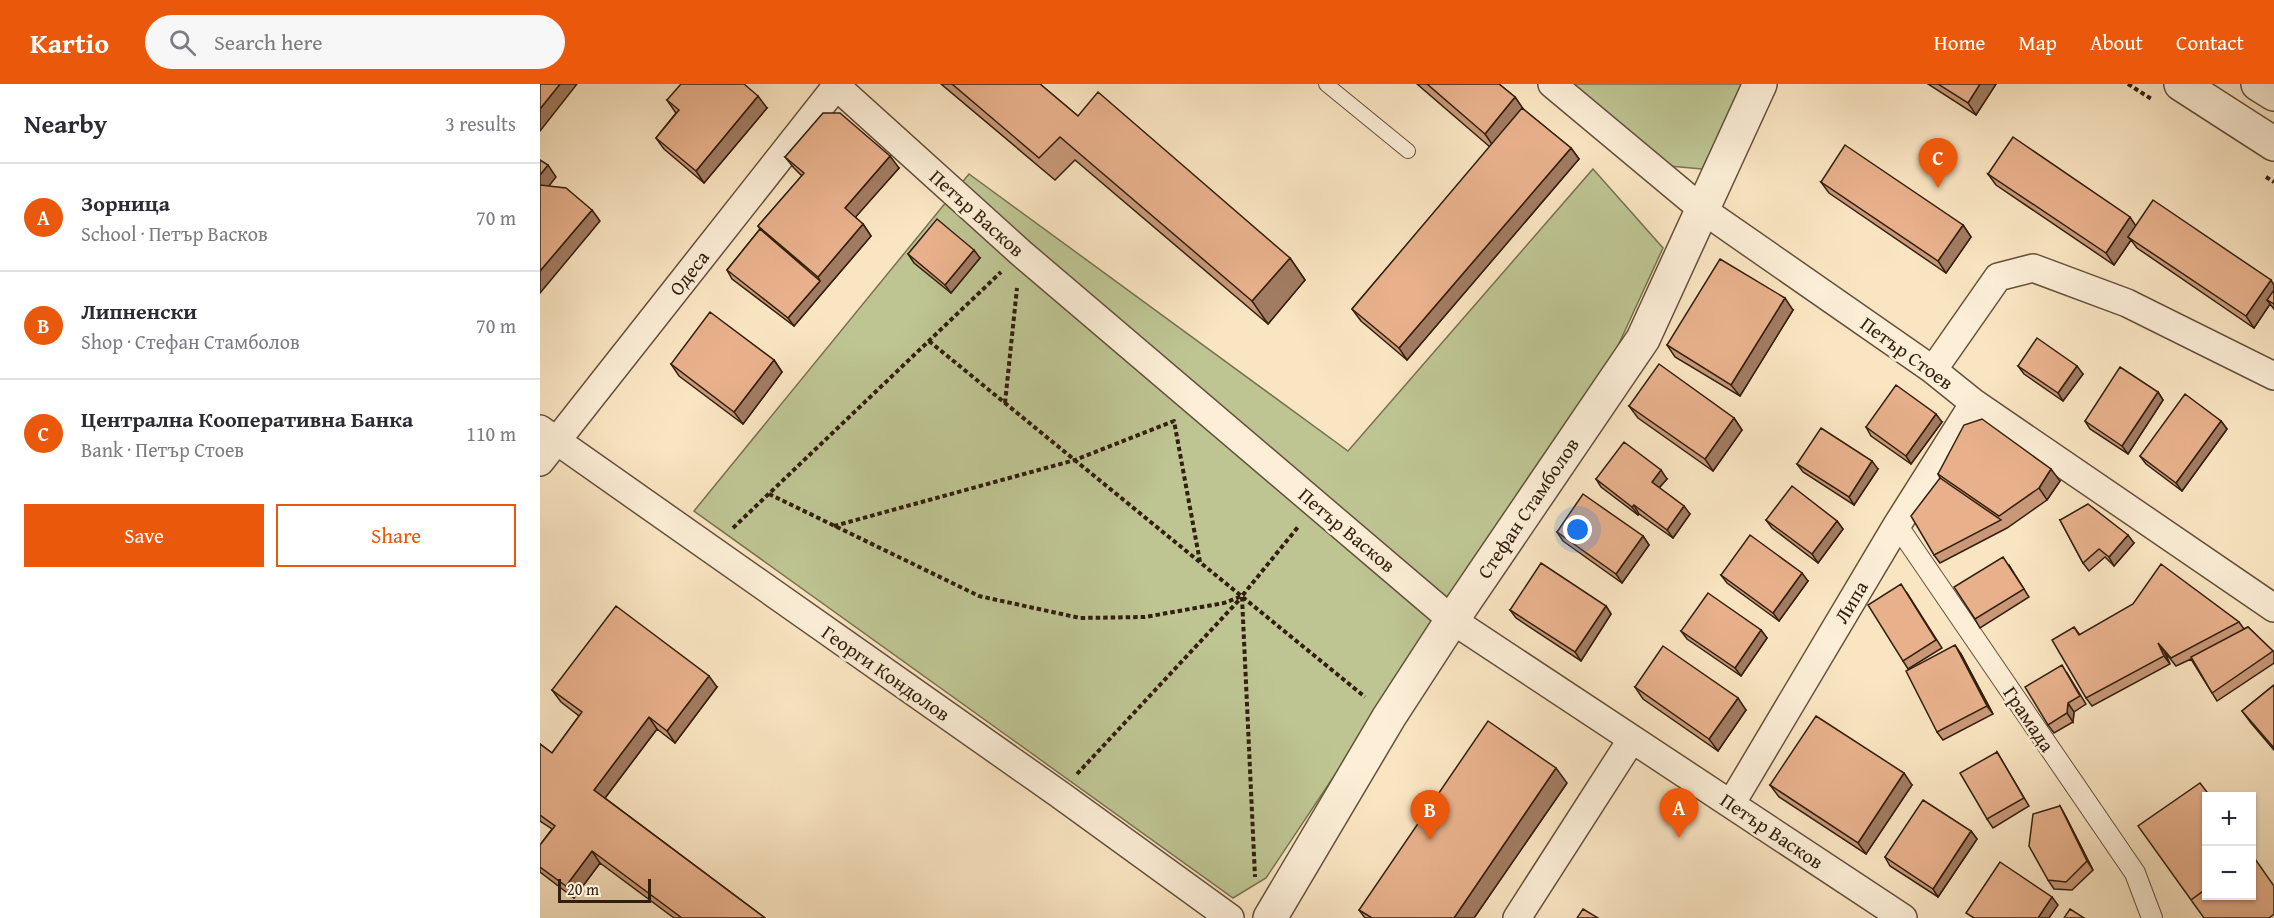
<!DOCTYPE html>
<meta charset="utf-8">
<style>
body{margin:0;font-family:"Gentium Book Plus",serif;background:#f7f7f7;color:#2b2b33}
.controls{position:absolute;right:18px;bottom:18px;display:grid;overflow:hidden;border-radius:0px;box-shadow:0 2px 4px #0004}
.controls button{width:54px;height:54px;display:grid;place-items:center;padding:0;border:0;border-bottom:2px solid #e1e1e2;background:#fff;color:#2b2b33;font:30px sans-serif}
.scale{position:absolute;left:18px;bottom:15px;width:93px;box-sizing:border-box;padding-left:6px;border:3px solid #331f0e;border-top:0;font-size:16px;line-height:21px;white-space:nowrap;color:#331f0e;-webkit-text-stroke:4px #fceed7;paint-order:stroke}
.you{position:absolute;left:1038px;top:446px;width:21px;height:21px;margin:-15px;border:4px solid #fff;border-radius:50%;background:#1a73e8;box-shadow:0 0 0 9px #1a73e833}
.badge{display:grid;place-items:center;width:39px;height:39px;border-radius:50%;background:#ea580c;color:#fff;font-size:20px;font-weight:700}
.pin{position:absolute;translate:-50% -50px;filter:drop-shadow(0 2px 3px #0008)}
.pin::after{content:'';position:absolute;top:32px;width:21px;height:18px;background:inherit;clip-path:polygon(0 0,100% 0,50% 100%)}
.list{margin:0;padding:0;list-style:none}
h2{display:flex;justify-content:space-between;align-items:center;height:78px;margin:0;padding:0 24px;font-size:26px}
h2 small{font-size:20px;font-weight:400;color:#7c7c81}
.list li{display:grid;grid-template-columns:39px 1fr auto;gap:18px;align-items:center;box-sizing:border-box;height:108px;padding:0 24px;border-top:2px solid #e1e1e2}
.list b{display:block;font-size:22px;white-space:nowrap}
.list p{margin:0;font-size:20px;white-space:nowrap;color:#7c7c81}
.list em{font-size:20px;font-style:normal;color:#7c7c81}
.actions{display:flex;gap:12px;padding:18px 24px}
.actions a{flex:1;padding:14px 0;border:2px solid #ea580c;border-radius:0px;text-align:center;font-size:21px;color:#ea580c}
.actions .main{background:#ea580c;color:#fff}
.icon{flex:none;width:33px;height:33px;fill:none;stroke:currentColor;stroke-width:2;stroke-linecap:round;stroke-linejoin:round}
.map{position:relative;flex:none;width:1734px;height:834px;overflow:hidden}
header{display:flex;align-items:center;gap:36px;box-sizing:border-box;height:84px;padding:0 30px;background:#ea580c;color:#fff}
header strong{font-size:28px}
nav{display:flex;gap:33px;margin-inline-start:auto;font-size:21px}
.search{width:420px;height:54px;background:#f7f7f7;display:flex;align-items:center;gap:15px;box-sizing:border-box;padding:0 21px;border-radius:33px;color:#7c7c81;font-size:22px}
main{display:flex}
aside{flex:1;background:#fff}
.map>svg:first-child{display:block}
.green{fill:#bec593;stroke:#787250;stroke-width:1.5}
.lines{fill:none;stroke-linecap:round;stroke-linejoin:round}
.service-casing{stroke:#65503b;stroke-width:16}
.pedestrian-casing{stroke:#65503b;stroke-width:22}
.minor-casing{stroke:#65503b;stroke-width:30}
.tertiary-casing{stroke:#65503b;stroke-width:36}
.path{stroke:#331f0e;stroke-width:4;stroke-dasharray:4.5 3;stroke-linecap:butt}
.service{stroke:#fceed7;stroke-width:14}
.pedestrian{stroke:#fceed7;stroke-width:20}
.minor{stroke:#fceed7;stroke-width:27}
.tertiary{stroke:#fceed7;stroke-width:33}
.wall{fill:#c89878;stroke:#331f0e;stroke-width:1.5}
.shaded-wall{fill:#a27c62;stroke:#331f0e;stroke-width:1.5}
.building{fill:#e8b18c;stroke:#331f0e;stroke-width:1.5}
.labels{text-anchor:middle;stroke-width:5;stroke-linejoin:round;paint-order:stroke}
.street-label{font-size:20px;fill:#331f0e;stroke:#fceed7}
</style>
<header>
<strong>Kartio</strong>
<div class="search"><svg class="icon" aria-label="search" viewBox="0 0 24 24"><circle cx="10" cy="10" r="6"/><path d="M15 15l6 6"/></svg>Search here</div>
<nav><a>Home</a><a>Map</a><a>About</a><a>Contact</a></nav>
</header>
<main>
<aside>
<h2>Nearby<small>3 results</small></h2>
<ul class="list">
<li><span class="badge">A</span><div><b>Зорница</b><p>School · Петър Васков</p></div><em>70 m</em></li>
<li><span class="badge">B</span><div><b>Липненски</b><p>Shop · Стефан Стамболов</p></div><em>70 m</em></li>
<li><span class="badge">C</span><div><b>Централна Кооперативна Банка</b><p>Bank · Петър Стоев</p></div><em>110 m</em></li>
</ul>
<div class="actions"><a class="main">Save</a><a>Share</a></div>
</aside>
<div class="map">
<svg width="1734" height="834" viewBox="0 0 1734 834">
<rect width="100%" height="100%" fill="#fae5c2"/>
<filter id="stains"><feTurbulence type="fractalNoise" baseFrequency=".00333" numOctaves="4"/><feColorMatrix values="0 0 0 0 .2 0 0 0 0 .09 0 0 0 0 .02 0 0 0 .5 -.17"/></filter>
<radialGradient id="worn" r=".72"><stop offset=".6" stop-color="#630" stop-opacity="0"/><stop offset="1" stop-color="#630" stop-opacity=".3"/></radialGradient>
<!-- green -->
<path class="green" d="M1030 0H1205L1162 85 1129 82Z
M1053 85 1123 164 1071 277 726 794 693 814 154 427 429 90 808 367Z"/>
<g class="lines">
<defs>
<path id="service" d="M786 0 868 67"/>
<path id="pedestrian" d="M1357 441 1595 789 1612 834"/>
<path id="minor" d="M294 0 481 169 912 536 1363 834
M1012 0 1163 126 1393 286 1434 319 1734 524
M1393 286 1458 193 1493 184 1587 219 1734 292
M0 345 519 710 690 834
M0 378 298 0
M1191 720 1357 441 1434 319
M977 834 1092 655"/>
<path id="tertiary" d="M1641 0 1734 60
M1718 0 1734 10
M730 834 849 633 912 536 1103 255 1220 0"/>
</defs>
<!-- service casing -->
<use href="#service" class="service-casing"/>
<!-- pedestrian casing -->
<use href="#pedestrian" class="pedestrian-casing"/>
<!-- minor casing -->
<use href="#minor" class="minor-casing"/>
<!-- tertiary casing -->
<use href="#tertiary" class="tertiary-casing"/>
<!-- path -->
<path class="path" d="M1588 0 1613 16
M1726 93 1734 98
M389 257 825 613
M465 319 477 204
M229 410 439 512 540 534 605 533 684 519 702 512 758 443
M294 442 535 376 634 337 660 478
M193 444 461 188
M702 513 715 793
M537 690 700 515"/>
<!-- service -->
<use href="#service" class="service"/>
<!-- pedestrian -->
<use href="#pedestrian" class="pedestrian"/>
<!-- minor -->
<use href="#minor" class="minor"/>
<!-- tertiary -->
<use href="#tertiary" class="tertiary"/>
</g>
<!-- wall -->
<path class="wall" d="M401 0H500L538 32 750 174 765 196 728 240 535 76 515 96Z
M877 0H959L975 13 982 24 1031 64 1039 75 867 276 821 237 812 225 950 63Z
M1388 0H1456L1436 31Z
M127 16 227 24 164 99 124 65 116 54 136 29Z
M245 73 359 84 315 133 323 140 331 152 254 242 192 195 187 186 220 145 218 142 262 92 254 84Z
M1448 90 1596 142 1734 201V225L1730 220 1714 244 1597 164 1591 156 1574 181 1456 101Z
M1281 98 1423 141 1431 153 1406 189 1289 109Z
M368 170 440 174 411 209 374 179Z
M1253 226 1200 312 1135 273 1127 261Z
M234 276 242 288 203 340 139 292 131 280Z
M1478 282 1543 290 1523 317 1484 290Z
M1618 308 1623 316 1588 370 1550 345 1545 337Z
M1089 322 1194 334 1202 346 1173 387 1098 334Z
M1681 337 1687 345 1642 407 1606 380 1600 372Z
M1402 338 1371 380 1331 352 1326 343Z
M1257 380 1338 385 1314 421 1263 388Z
M1398 390 1520 397 1507 416 1467 444 1400 479 1394 471 1400 394Z
M1056 395H1127L1119 404 1150 430 1133 454 1099 430 1098 431 1061 403Z
M1226 436 1297 437 1303 445 1278 479 1232 444Z
M1520 436 1594 459 1574 482 1565 473 1549 487 1543 479Z
M1017 448 1103 452 1109 461 1082 499 1023 457Z
M1469 481 1489 513 1440 544 1435 535Z
M1181 491 1268 497 1239 537 1187 499Z
M1367 509 1402 564 1368 585 1363 577Z
M1066 522 1071 530 1041 577 976 534 970 526Z
M1699 538 1704 545 1708 543 1734 568V579L1677 617 1651 575 1636 582 1624 567 1630 580 1552 622 1546 614 1534 543 1540 551Z
M1221 546 1227 554 1201 592 1147 555 1141 547Z
M1421 570 1453 630 1403 656 1397 648Z
M1527 589 1546 620 1534 628 1533 638 1514 649 1508 641Z
M1734 601V666L1711 639 1702 627Z
M177 603 135 659 117 645 65 714 225 834H134L60 779 34 814 0 788V761L12 745 0 737V660L12 669 39 632 21 618 12 606Z
M1095 603 1206 626 1178 667 1103 615Z
M1457 668 1489 722 1453 744 1447 735Z
M1027 699 934 834H825L819 826Z
M1230 701H1372L1326 770 1239 713Z
M1520 722 1525 731 1553 786 1532 806 1514 805 1508 796Z
M1431 747 1437 755 1398 813 1350 782 1345 773Z"/>
<!-- shaded-wall -->
<path class="shaded-wall" d="M20 0H37L0 47V25Z
M1440 0H1456L1436 31 1428 19Z
M218 12 227 24 164 99 156 87Z
M975 13 991 36 960 72 945 50Z
M1031 64 1039 75 867 276 859 264Z
M350 72 359 84 313 136 305 124Z
M8 81 16 93 1 112 0 110V91Z
M52 126 60 137 0 209V187Z
M1590 133 1598 145 1588 153 1591 156 1574 181 1566 169Z
M323 140 331 152 254 242 248 234 280 197 278 193Z
M1423 141 1431 153 1406 189 1398 177Z
M434 166 440 174 411 209 405 201Z
M750 174 765 196 728 240 712 217Z
M1731 196 1734 201V215L1727 216 1730 220 1714 244 1706 232Z
M1245 214 1253 226 1200 312 1191 301Z
M234 276 242 288 203 340 194 328Z
M1537 282 1543 290 1523 317 1518 309Z
M1618 308 1623 316 1588 370 1582 362Z
M1396 330 1402 338 1371 380 1366 372Z
M1194 334 1202 346 1173 387 1165 375Z
M1681 337 1687 345 1642 407 1636 399Z
M1332 377 1338 385 1314 421 1309 413Z
M1511 385 1520 397 1507 416 1499 404Z
M1121 386 1127 395 1117 406 1112 398Z
M1094 421 1099 430 1098 431 1092 423Z
M1144 422 1150 430 1133 454 1127 446Z
M1297 437 1303 445 1278 479 1272 470Z
M1588 451 1594 459 1574 482 1569 473Z
M1103 452 1109 461 1082 499 1076 490Z
M1262 489 1268 497 1239 537 1233 529Z
M1066 522 1071 530 1041 577 1035 568Z
M1221 546 1227 554 1201 592 1195 584Z
M1618 559 1624 567 1630 580 1624 572Z
M1415 561 1421 570 1453 630 1447 622Z
M169 592 177 603 135 659 127 647Z
M1198 614 1206 626 1178 667 1169 655Z
M1528 619 1534 628 1533 638 1527 629Z
M109 633 117 645 62 718 54 706Z
M1016 684 1027 699 934 834H914Z
M1364 689 1372 701 1326 770 1318 759Z
M1520 722 1525 731 1553 786 1547 777Z
M1431 747 1437 755 1398 813 1393 805Z
M52 767 60 779 34 814 26 802Z
M1512 813 1518 821 1509 834H1498Z"/>
<!-- building -->
<path class="building" d="M0 0H20L0 25Z
M141 0H204L218 12 156 87 116 54 139 26 127 16Z
M412 0H500L538 32 558 8 750 174 712 217 520 53 499 74Z
M887 0H959L975 13 945 50Z
M1398 0H1440L1428 19Z
M982 24 1031 64 859 264 812 225Z
M283 29H300L350 72 305 124 323 140 278 193 218 142 264 89 245 73Z
M1473 53 1590 133 1566 169 1448 90Z
M1305 61 1423 141 1398 177 1281 98Z
M0 76 8 81 0 91Z
M0 101 26 104 52 126 0 187Z
M1613 116 1731 196 1706 232 1588 153Z
M397 135 434 166 405 201 368 170Z
M220 145 280 197 248 234 187 186Z
M1180 175 1245 214 1191 301 1127 261Z
M1734 206V220L1727 216Z
M170 228 234 276 194 328 131 280Z
M1497 254 1537 282 1518 309 1478 282Z
M1119 280 1194 334 1165 375 1089 322Z
M1580 283 1618 308 1582 362 1545 337Z
M1356 301 1396 330 1366 372 1326 343Z
M1645 310 1681 337 1636 399 1600 372Z
M1442 335 1511 385 1499 404 1459 432 1398 390 1424 341Z
M1281 344 1332 377 1309 413 1257 380Z
M1084 358 1121 386 1112 398 1144 422 1127 446 1094 421 1092 423 1056 395Z
M1400 394 1461 436 1394 471 1371 432Z
M1252 402 1297 437 1272 470 1226 436Z
M1043 410 1103 452 1076 490 1017 448Z
M1548 420 1588 451 1569 473 1559 465 1543 479 1520 436Z
M1210 451 1262 489 1233 529 1181 491Z
M1463 473 1484 505 1435 535 1414 503Z
M1001 479 1066 522 1035 568 970 526Z
M1621 480 1699 538 1631 574 1618 559 1624 572 1546 614 1512 556 1534 543 1539 551 1593 520Z
M1361 500 1396 556 1363 577 1328 521Z
M1168 509 1221 546 1195 584 1141 547Z
M76 522 169 592 127 647 109 633 54 706 225 834H142L52 767 26 802 0 783V761L15 742 0 731V660L12 669 42 628 12 606Z
M1708 543 1733 567 1672 609 1651 573Z
M1415 561 1447 622 1397 648 1366 587Z
M1123 562 1198 614 1169 655 1095 603Z
M1522 581 1540 612 1528 619 1527 629 1508 641 1485 603Z
M1734 601V664L1702 627Z
M1276 632 1364 689 1318 759 1230 701Z
M948 637 1016 684 914 834H832L819 826Z
M1457 668 1484 714 1447 735 1420 689Z
M1660 699 1670 712H1666V805L1651 816 1654 820 1598 742Z
M1383 716 1431 747 1393 805 1345 773Z
M1520 722 1547 777 1526 798 1508 796 1489 762 1493 730Z
M1713 772 1734 802V830L1729 834H1664L1651 816 1666 805V812H1712V773Z
M1460 778 1512 813 1498 834H1434L1426 829Z
M1043 825 1058 834H1037Z
M1530 825 1544 834H1524Z"/>
<g class="labels">
<!-- street labels -->
<g class="street-label">
<text transform="translate(437 129) rotate(42)" y="7">Петър Васков</text>
<text transform="translate(149 189) rotate(-52)" y="7">Одеса</text>
<text transform="translate(1367 269) rotate(36)" y="7">Петър Стоев</text>
<text transform="translate(988 424) rotate(-56)" y="7">Стефан Стамболов</text>
<text transform="translate(807 446) rotate(40)" y="7">Петър Васков</text>
<text transform="translate(1311 518) rotate(-59)" y="7">Липа</text>
<text transform="translate(346 589) rotate(35)" y="7">Георги Кондолов</text>
<text transform="translate(1489 635) rotate(56)" y="7">Грамада</text>
<text transform="translate(1232 747) rotate(34)" y="7">Петър Васков</text>
</g>
</g>
<rect width="100%" height="100%" filter="url(#stains)"/>
<rect width="100%" height="100%" fill="url(#worn)"/>
</svg>
<div class="controls">
<button>+</button>
<button>−</button>
</div>
<div class="scale">20 m</div>
<div class="you"></div>
<div class="pin badge" style="left:1139px;top:754px">A</div>
<div class="pin badge" style="left:890px;top:756px">B</div>
<div class="pin badge" style="left:1398px;top:104px">C</div>
</div>
</main>
